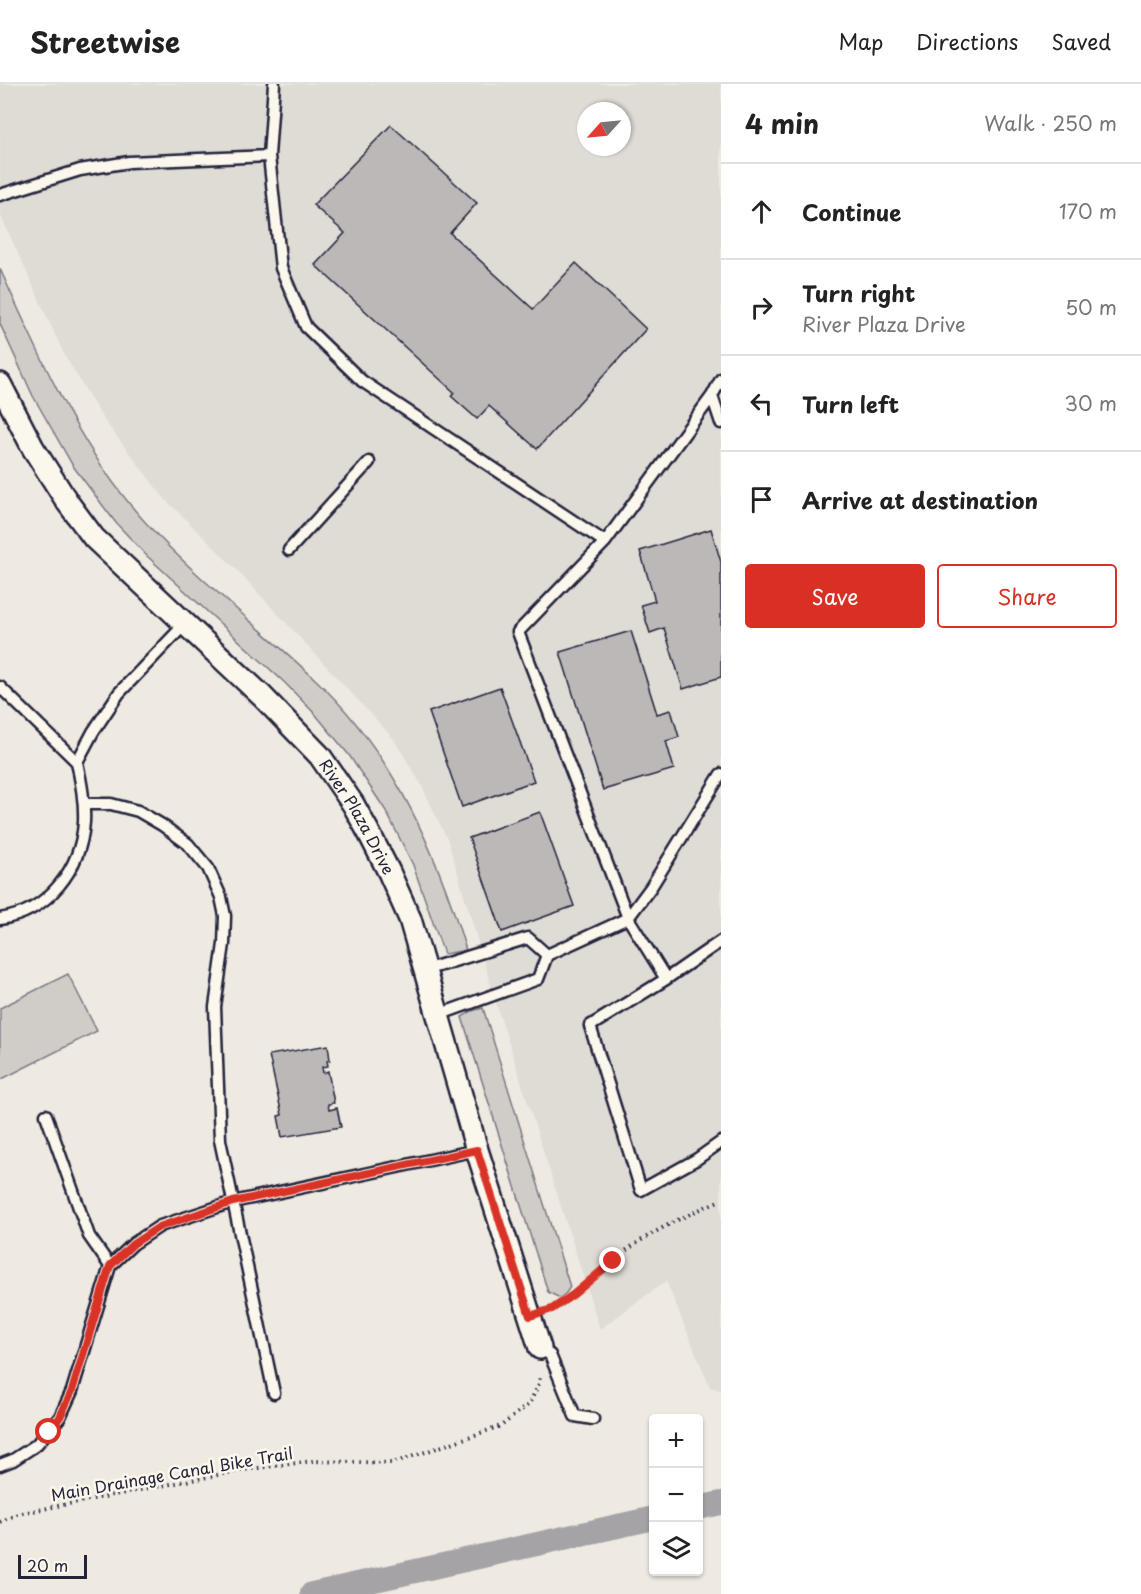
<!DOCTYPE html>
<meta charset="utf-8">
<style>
body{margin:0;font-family:"Playpen Sans",sans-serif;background:#f6f6f6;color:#222}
.controls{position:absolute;right:18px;bottom:18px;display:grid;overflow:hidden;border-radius:6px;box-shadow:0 2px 4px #0004}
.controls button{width:54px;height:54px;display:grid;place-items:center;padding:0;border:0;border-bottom:2px solid #e0e0e0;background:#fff;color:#222;font:30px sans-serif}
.compass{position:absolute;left:577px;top:18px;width:54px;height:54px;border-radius:50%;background:#fff;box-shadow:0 2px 4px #0004;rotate:243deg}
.scale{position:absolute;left:18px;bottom:15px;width:69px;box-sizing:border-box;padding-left:6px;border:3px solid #22223b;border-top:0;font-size:16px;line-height:21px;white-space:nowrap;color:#22223b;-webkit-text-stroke:4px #fbf7ec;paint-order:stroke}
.stop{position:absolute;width:18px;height:18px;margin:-14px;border:4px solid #d93025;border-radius:50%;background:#fff}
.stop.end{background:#d93025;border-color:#fff;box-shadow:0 2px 6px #0008}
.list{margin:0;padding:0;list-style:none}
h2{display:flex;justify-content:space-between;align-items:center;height:78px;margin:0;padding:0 24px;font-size:26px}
h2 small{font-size:20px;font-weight:400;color:#767676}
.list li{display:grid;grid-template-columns:39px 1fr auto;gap:18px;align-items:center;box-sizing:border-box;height:96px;padding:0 24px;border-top:2px solid #e0e0e0}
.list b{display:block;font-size:22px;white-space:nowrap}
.list p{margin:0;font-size:20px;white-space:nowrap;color:#767676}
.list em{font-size:20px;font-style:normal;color:#767676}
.actions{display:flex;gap:12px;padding:18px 24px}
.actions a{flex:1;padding:14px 0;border:2px solid #d93025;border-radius:6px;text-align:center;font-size:21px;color:#d93025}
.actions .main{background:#d93025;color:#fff}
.icon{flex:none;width:33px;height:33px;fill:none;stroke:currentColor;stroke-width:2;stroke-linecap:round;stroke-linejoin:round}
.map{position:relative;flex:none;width:721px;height:1510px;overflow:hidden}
header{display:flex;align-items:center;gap:36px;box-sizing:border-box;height:84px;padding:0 30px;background:#fff;border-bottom:2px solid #e0e0e0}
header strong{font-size:28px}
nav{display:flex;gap:33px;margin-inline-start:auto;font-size:21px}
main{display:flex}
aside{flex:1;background:#fff}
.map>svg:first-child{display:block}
.built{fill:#dfdbd5;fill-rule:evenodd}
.green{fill:#d0cdc9;stroke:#797882;stroke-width:1.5}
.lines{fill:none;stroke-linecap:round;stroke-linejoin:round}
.canal{stroke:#a6a3a7;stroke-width:24}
.building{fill:#bcb8b8;stroke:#22223b;stroke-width:1.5}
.lane-casing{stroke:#22223b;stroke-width:15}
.street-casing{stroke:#22223b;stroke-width:26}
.path{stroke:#22223b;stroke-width:4;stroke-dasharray:1.5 4.5;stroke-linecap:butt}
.lane{stroke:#fbf7ec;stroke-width:10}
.street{stroke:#fbf7ec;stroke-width:21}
.route{stroke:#d93025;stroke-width:8}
.labels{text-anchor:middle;stroke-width:5;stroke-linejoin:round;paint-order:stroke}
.street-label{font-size:16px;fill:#22223b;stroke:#fbf7ec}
</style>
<header>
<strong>Streetwise</strong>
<nav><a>Map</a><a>Directions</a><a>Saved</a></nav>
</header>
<main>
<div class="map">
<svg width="721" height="1510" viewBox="0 0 721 1510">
<rect width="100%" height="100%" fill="#eeeae2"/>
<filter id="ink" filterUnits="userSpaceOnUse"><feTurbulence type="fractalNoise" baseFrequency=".0167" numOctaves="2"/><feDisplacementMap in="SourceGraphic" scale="12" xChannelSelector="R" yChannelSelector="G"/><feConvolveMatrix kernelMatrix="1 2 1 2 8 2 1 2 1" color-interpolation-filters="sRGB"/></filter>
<g filter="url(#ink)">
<!-- built -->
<path class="built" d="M0 0H721V1306L710 1303 666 1197 600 1245 498 925 448 757 421 700 393 654 237 486 164 414 101 332 64 270 0 130ZM586 27H622V63H586Z"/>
<!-- green -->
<path class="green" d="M0 185C41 274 79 365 146 439 198 496 260 543 316 596 393 669 436 766 466 866L444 870 413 781 386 727 349 671 316 631 285 599 147 472 116 439 73 382 33 312 0 240Z
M68 890 97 947 0 996V924Z
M483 924 570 1203 566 1209 560 1214 548 1208 462 933 472 927Z"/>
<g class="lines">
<!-- canal -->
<path class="canal" d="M698 1424 721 1419
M312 1510 654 1434"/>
</g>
<!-- building -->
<path class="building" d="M391 41 477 119 450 149 533 225 576 179 646 245 537 365 489 322 477 335 451 312 454 308 315 181 345 149 313 121Z
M711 445 721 478V593L683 605 664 544 650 549 641 521 655 517 640 467Z
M631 547 657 630 671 626 679 653 666 657 674 685 603 706 560 568Z
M500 603 534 697 462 723 429 628Z
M540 728 574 822 502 848 469 754Z
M328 961 330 976 327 977 328 982 322 983 323 989 328 987 334 1019 328 1020 329 1026 337 1024 341 1043 282 1053 278 1032 282 1031 269 971Z"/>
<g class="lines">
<defs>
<path id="lane" d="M274 0 269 72 281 184 306 243 362 297 605 458
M0 111 80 86 129 78 269 72
M712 312 721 339
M289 466 369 378
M0 603 77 678
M84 720H111L138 727 162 741 188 760 208 784 221 813 225 832 224 860 215 923 220 1056 274 1309
M0 835C48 828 81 785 84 738 85 718 81 698 77 678L93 648 119 609 184 541
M721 857 666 895 590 942 641 1106 697 1075 721 1058
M425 886 528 854 547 871
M666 895 628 834 651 803 721 690
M438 931 538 895 547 871 628 834 518 548 605 458 712 312 721 295
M46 1031 89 1152 110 1182
M540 1264 550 1271 575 1332 593 1335
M0 1381 13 1376 36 1361 60 1333 72 1307 110 1182 133 1160 160 1142 233 1118 477 1066"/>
<g id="street">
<path id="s1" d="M0 300 33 364 68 419 94 454 262 612 320 672 353 720 369 749 389 788 410 835 477 1066 540 1264"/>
</g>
</defs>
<!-- lane casing -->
<use href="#lane" class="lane-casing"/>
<!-- street casing -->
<use href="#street" class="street-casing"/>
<!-- path -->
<path class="path" d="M551 1226C574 1213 592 1194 612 1177 646 1150 682 1133 721 1116
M0 1438 17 1430 243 1386 313 1377 393 1379 501 1342 529 1320 539 1300 540 1291"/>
<!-- lane -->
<use href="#lane" class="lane"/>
<!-- street -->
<use href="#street" class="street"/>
</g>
</g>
<g class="lines" filter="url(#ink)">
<!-- route -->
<path class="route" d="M49 1348 60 1333 72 1307 110 1182 133 1160 159 1143 233 1118 477 1066 530 1232 552 1225 574 1210 613 1177"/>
</g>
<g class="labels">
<!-- street labels -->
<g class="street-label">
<text dy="6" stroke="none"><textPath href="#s1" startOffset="566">River Plaza Drive</textPath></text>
<text transform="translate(172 1390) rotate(-10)" y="6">Main Drainage Canal Bike Trail</text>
</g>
</g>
</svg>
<div class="controls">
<button>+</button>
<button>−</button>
<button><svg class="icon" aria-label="layers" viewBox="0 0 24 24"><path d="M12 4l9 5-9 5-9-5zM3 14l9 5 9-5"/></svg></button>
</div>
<svg class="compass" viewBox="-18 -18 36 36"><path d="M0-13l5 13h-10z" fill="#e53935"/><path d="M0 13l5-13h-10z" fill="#767676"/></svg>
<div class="scale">20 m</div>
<div class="stop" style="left:49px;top:1348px"></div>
<div class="stop end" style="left:613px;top:1177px"></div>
</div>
<aside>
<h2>4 min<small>Walk · 250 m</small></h2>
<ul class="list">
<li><svg class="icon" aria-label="ahead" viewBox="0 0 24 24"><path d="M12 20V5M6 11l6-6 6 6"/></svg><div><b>Continue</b></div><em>170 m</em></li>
<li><svg class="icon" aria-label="right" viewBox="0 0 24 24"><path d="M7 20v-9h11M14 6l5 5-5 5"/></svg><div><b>Turn right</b><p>River Plaza Drive</p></div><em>50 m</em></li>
<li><svg class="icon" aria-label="left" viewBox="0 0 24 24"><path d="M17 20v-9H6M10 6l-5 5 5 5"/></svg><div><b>Turn left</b></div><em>30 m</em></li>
<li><svg class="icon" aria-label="arrive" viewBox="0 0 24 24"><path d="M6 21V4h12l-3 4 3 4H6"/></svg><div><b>Arrive at destination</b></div></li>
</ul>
<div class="actions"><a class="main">Save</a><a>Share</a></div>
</aside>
</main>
